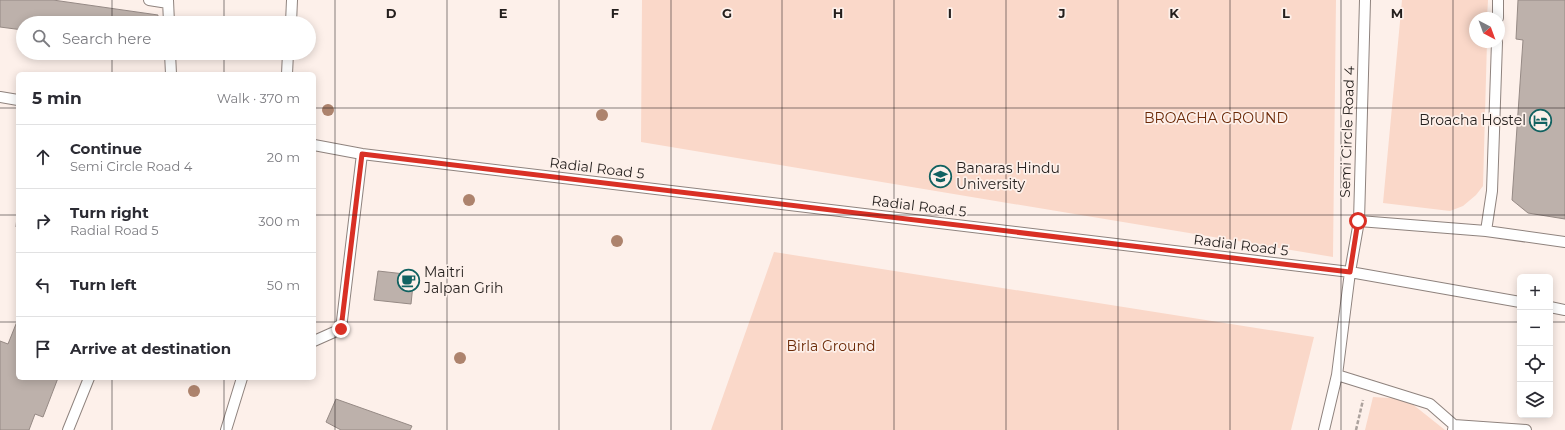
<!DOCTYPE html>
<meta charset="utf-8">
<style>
body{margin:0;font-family:Montserrat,sans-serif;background:#f7f7f7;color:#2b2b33}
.controls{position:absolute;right:12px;bottom:12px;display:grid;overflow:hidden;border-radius:6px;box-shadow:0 2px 10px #0003}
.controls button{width:36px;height:36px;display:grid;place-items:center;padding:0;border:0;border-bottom:1px solid #e1e1e2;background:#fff;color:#2b2b33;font:20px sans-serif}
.compass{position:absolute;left:1469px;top:12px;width:36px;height:36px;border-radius:50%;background:#fff;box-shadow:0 2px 10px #0003;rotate:139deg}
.stop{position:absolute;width:12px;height:12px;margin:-9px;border:3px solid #d93025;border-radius:50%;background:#fff}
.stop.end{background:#d93025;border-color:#fff;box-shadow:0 1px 4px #0008}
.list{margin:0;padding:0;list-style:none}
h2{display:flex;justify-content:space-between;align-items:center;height:52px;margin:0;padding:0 16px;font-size:17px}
h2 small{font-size:13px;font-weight:400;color:#7c7c81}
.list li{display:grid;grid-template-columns:26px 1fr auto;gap:12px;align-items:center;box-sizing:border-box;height:64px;padding:0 16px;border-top:1px solid #e1e1e2}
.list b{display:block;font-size:15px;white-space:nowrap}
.list p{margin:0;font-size:13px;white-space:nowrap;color:#7c7c81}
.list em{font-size:13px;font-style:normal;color:#7c7c81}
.icon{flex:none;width:22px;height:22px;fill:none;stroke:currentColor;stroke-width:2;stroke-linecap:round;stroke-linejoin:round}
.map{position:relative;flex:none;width:1565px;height:430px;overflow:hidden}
.search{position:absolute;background:#fff;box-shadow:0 2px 10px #0003;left:16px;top:16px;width:300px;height:44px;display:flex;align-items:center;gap:10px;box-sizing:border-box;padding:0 14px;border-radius:22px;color:#7c7c81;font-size:15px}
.panel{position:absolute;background:#fff;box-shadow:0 2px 10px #0003;left:16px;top:72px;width:300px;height:308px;border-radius:6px}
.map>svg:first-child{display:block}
.green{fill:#fad8c9}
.building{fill:#bdb1ab;stroke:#968a85}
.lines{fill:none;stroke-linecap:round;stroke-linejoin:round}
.lane-casing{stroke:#8f837e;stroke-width:12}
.path{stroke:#aca29d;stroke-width:2.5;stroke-dasharray:4 2;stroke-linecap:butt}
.lane{stroke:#fff;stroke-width:10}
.tree{fill:#ad836d}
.route{stroke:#d93025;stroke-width:5}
.grid{fill:none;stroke:#241f1d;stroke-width:1;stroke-opacity:0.55}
.labels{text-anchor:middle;stroke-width:3.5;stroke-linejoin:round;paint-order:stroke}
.park-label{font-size:14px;fill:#6b2906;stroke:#fdf0ea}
.poi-label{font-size:14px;fill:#241f1d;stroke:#fdf0ea;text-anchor:start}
.street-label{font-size:14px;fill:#241f1d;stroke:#fdf0ea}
.grid-label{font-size:13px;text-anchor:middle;font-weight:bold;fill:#241f1d;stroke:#fdf0ea;stroke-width:3.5;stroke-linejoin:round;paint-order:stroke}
</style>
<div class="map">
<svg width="1565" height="430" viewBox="0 0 1565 430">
<rect width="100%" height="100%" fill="#fdf0ea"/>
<!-- green -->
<path class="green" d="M642 0H1336L1333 257 641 142Z
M1402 0H1488L1487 18H1475V42H1487L1483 186 1476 195 1463 206 1450 211 1383 203Z
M774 252 1314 337 1291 430H711Z
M1373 397 1406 399 1445 430H1365Z"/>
<!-- building -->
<path class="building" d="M0 0H53L158 15 157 23H23V30L0 27Z
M1518 0H1565V219L1528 213 1512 200 1523 40 1516 39Z
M18 206V227H16Z
M378 271 414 275 411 304 374 300Z
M18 319V378H58L43 417 35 414 29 430H0V341L8 344Z
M336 399 412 426 410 430H341L326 422Z"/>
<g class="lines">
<defs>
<path id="lane" d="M149 0 168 3
M168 0 169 23
M1498 18V0
M291 23 292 0
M170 53 171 74
M287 74 288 53
M0 97 18 100
M314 145 362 154 1350 272 1520 302
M1359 221 1486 231 1565 242
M1486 231 1492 191 1497 42
M1550 307 1565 310
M314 341 341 329 362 154
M1337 375 1430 404 1454 425 1453 430
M1454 425 1526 430
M68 430 89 378
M226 430 242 378
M1324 430 1337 375 1350 272 1359 221 1365 0"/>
</defs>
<!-- lane casing -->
<use href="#lane" class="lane-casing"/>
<!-- path -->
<path class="path" d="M1356 430 1363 400"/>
<!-- lane -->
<use href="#lane" class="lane"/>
</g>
<!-- trees -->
<g class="tree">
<circle cx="328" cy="110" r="6"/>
<circle cx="602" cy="115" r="6"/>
<circle cx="469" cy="200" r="6"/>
<circle cx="617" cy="241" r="6"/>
<circle cx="460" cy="358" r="6"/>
<circle cx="194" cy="391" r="6"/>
</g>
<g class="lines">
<!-- route -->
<path class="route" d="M341 329 362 154 1350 272 1358 221"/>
</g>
<!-- grid -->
<path class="grid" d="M112 0V23M224 0V23M335 0V430M447 0V430M559 0V430M671 0V430M782 0V430M894 0V430M1006 0V430M1118 0V430M1230 0V430M1341 0V430M1453 0V430M112 53V74M224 53V74M0 108H18M314 108H1565M0 215H18M314 215H1565M0 322H18M314 322H1520M1550 322H1565M112 378V430M224 378V430"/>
<!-- icons -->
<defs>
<symbol id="hotel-ring" viewBox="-11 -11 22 22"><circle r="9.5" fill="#fdf0ea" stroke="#116261" stroke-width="1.5"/><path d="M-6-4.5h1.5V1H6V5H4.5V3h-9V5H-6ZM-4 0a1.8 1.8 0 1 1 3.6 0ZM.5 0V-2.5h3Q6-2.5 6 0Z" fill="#116261"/></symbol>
<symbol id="university-ring" viewBox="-11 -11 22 22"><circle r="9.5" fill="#fdf0ea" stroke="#116261" stroke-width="1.5"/><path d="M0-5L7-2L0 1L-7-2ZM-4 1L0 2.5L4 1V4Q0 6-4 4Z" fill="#116261"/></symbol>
<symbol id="cafe-ring" viewBox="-11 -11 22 22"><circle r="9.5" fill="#fdf0ea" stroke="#116261" stroke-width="1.5"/><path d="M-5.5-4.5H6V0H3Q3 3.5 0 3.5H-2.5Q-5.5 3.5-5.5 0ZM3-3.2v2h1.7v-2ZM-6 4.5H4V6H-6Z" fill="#116261"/></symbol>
</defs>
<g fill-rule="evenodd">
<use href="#hotel-ring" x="1528" y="108" width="25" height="25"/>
<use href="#university-ring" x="928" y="164" width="25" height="25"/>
<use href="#cafe-ring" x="396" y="268" width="25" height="25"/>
</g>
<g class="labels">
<!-- park labels -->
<g class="park-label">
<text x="1216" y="123">BROACHA GROUND</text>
<text x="831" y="351">Birla Ground</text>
</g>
<!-- poi labels -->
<g class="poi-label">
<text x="1526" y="125" text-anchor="end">Broacha Hostel</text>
<text x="956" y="173">Banaras Hindu<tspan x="956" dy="16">University</tspan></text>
<text x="424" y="277">Maitri<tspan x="424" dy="16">Jalpan Grih</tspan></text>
</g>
<!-- street labels -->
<g class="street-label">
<text transform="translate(1347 132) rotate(-88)" y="5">Semi Circle Road 4</text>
<text transform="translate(597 168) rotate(7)" y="5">Radial Road 5</text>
<text transform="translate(919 206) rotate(7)" y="5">Radial Road 5</text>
<text transform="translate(1241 245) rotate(7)" y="5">Radial Road 5</text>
</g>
</g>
<g class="grid-label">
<text x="391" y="18">D</text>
<text x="503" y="18">E</text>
<text x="615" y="18">F</text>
<text x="727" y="18">G</text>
<text x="838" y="18">H</text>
<text x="950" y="18">I</text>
<text x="1062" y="18">J</text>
<text x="1174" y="18">K</text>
<text x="1286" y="18">L</text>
<text x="1397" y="18">M</text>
</g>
</svg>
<div class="controls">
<button>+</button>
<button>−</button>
<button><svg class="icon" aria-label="locate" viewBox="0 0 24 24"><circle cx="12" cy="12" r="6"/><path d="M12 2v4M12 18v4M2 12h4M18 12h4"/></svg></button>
<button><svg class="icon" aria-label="layers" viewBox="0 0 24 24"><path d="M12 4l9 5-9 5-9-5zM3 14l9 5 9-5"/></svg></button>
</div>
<svg class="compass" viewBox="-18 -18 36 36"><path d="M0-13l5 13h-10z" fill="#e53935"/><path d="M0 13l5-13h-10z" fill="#7c7c81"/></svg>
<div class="stop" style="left:1358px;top:221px"></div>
<div class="stop end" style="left:341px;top:329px"></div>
<div class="search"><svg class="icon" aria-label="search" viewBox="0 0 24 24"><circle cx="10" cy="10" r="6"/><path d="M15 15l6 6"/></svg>Search here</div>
<section class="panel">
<h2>5 min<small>Walk · 370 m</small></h2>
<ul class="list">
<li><svg class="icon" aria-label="ahead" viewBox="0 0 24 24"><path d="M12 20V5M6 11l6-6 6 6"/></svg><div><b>Continue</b><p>Semi Circle Road 4</p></div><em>20 m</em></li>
<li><svg class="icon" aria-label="right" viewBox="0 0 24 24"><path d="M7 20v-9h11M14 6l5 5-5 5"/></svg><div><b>Turn right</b><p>Radial Road 5</p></div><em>300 m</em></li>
<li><svg class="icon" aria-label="left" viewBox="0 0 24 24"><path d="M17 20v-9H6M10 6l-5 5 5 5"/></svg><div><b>Turn left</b></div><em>50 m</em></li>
<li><svg class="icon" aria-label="arrive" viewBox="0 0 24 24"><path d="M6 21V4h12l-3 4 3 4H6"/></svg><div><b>Arrive at destination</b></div></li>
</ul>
</section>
</div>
